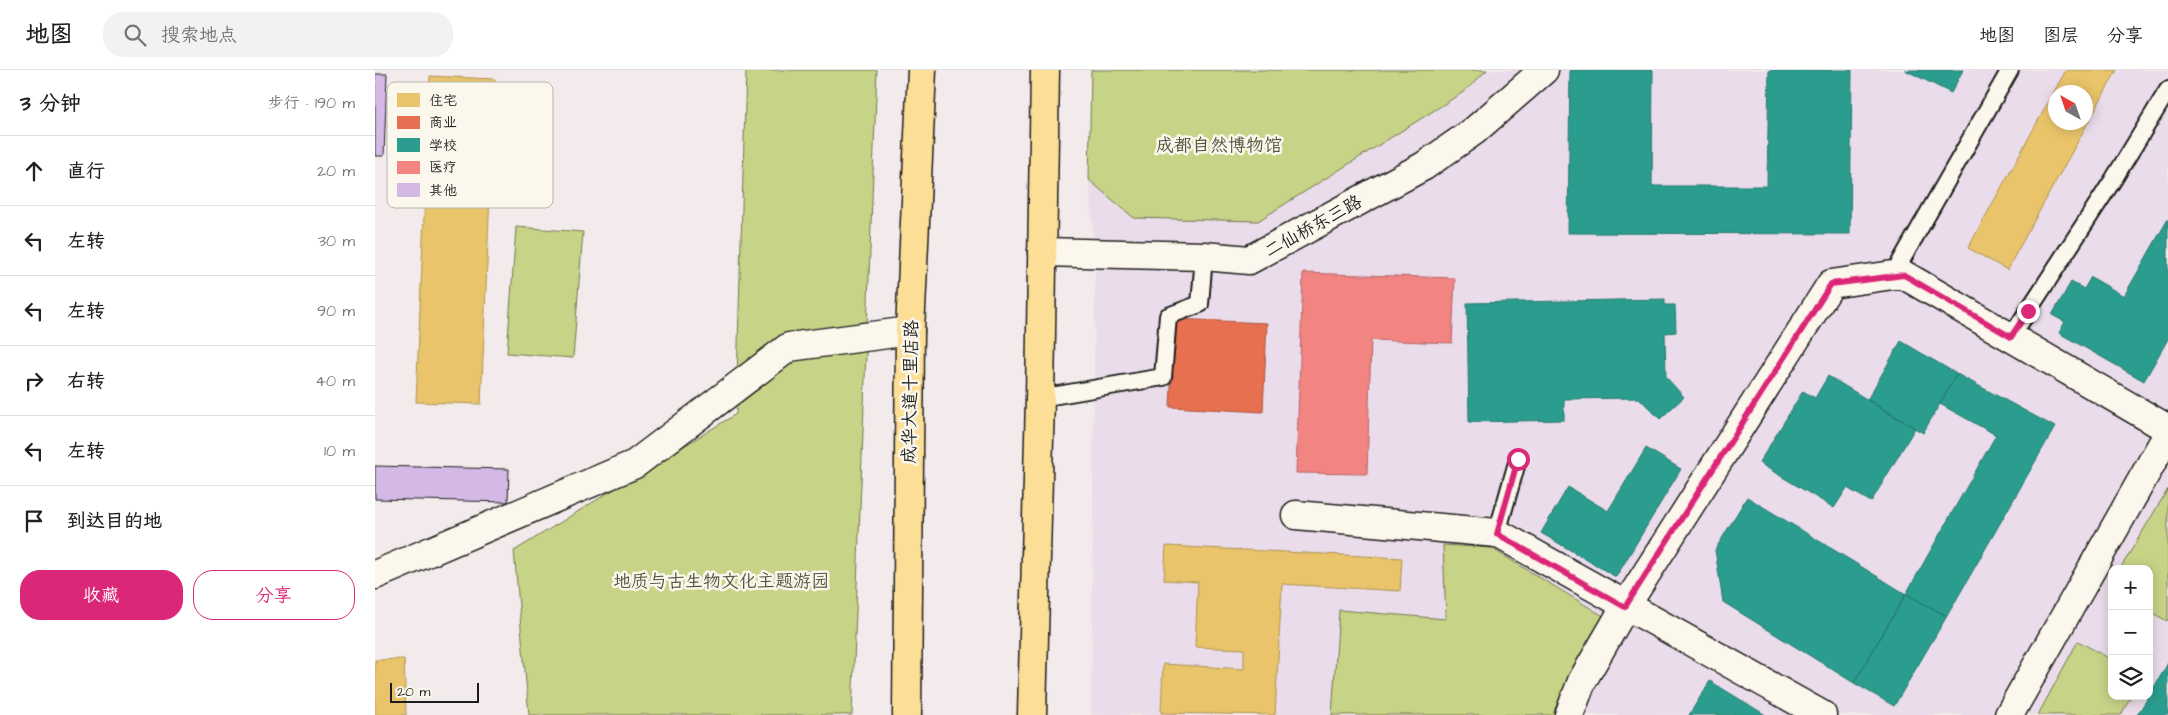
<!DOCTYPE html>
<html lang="zh">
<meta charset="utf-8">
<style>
body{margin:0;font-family:"Architects Daughter","LXGW WenKai TC",sans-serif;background:#f2f2f2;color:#202124}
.controls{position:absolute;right:15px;bottom:15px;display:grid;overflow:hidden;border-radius:10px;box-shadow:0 2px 12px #0003}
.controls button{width:45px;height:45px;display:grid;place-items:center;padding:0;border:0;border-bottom:1px solid #e0e0e0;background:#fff;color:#202124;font:25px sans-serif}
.compass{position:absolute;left:1673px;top:15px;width:45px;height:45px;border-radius:50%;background:#fff;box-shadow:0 2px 12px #0003;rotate:320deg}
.scale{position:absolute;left:15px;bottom:12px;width:89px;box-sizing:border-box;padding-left:5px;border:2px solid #1c1c1c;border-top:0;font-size:14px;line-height:18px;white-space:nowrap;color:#1c1c1c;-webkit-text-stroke:4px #fbf7ec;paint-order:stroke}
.stop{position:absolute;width:15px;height:15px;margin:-11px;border:4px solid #db2777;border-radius:50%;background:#fff}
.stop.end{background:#db2777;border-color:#fff;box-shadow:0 1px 5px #0008}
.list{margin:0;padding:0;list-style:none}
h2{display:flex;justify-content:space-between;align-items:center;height:65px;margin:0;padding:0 20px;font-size:21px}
h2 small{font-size:16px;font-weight:400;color:#757577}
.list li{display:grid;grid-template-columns:32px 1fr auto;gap:15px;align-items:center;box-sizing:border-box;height:70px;padding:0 20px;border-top:1px solid #e0e0e0}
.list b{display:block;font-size:19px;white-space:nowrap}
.list em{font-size:16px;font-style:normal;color:#757577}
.actions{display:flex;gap:10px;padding:15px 20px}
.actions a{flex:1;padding:11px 0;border:1px solid #db2777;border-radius:20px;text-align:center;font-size:18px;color:#db2777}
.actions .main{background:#db2777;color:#fff}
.icon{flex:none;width:28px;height:28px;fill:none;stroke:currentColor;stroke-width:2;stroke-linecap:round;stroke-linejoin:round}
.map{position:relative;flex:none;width:1793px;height:645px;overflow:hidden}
header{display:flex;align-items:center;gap:30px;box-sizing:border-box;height:70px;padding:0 25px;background:#fff;border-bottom:1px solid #e0e0e0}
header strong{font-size:24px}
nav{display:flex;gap:28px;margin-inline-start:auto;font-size:18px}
.search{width:350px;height:45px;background:#f2f2f2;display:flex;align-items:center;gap:12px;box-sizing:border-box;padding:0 18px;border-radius:20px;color:#757577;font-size:19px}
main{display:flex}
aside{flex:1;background:#fff}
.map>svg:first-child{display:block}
.built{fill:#eadcea;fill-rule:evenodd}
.green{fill:#c7d386;stroke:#727851}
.homes{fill:#e9c46a;stroke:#ac9253;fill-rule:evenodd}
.shops{fill:#e76f51;stroke:#aa5641}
.schools{fill:#2a9d8f;stroke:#26766c}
.health{fill:#f28482;stroke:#b26563}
.building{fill:#d4b9e7;stroke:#1c1c1c}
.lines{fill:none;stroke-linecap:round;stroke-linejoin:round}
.service-casing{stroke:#1c1c1c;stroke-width:20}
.minor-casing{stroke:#1c1c1c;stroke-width:31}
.primary-casing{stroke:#1c1c1c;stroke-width:31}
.service{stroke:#fbf7ec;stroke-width:16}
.minor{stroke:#fbf7ec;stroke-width:28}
.primary{stroke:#fcde96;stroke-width:28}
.route{stroke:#db2777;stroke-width:6}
.labels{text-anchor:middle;stroke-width:5;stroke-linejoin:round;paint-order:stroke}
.park-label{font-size:18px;fill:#4f533c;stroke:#fbf7ec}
.street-label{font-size:18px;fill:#1c1c1c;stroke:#fbf7ec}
.key{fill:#fbf7ec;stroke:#b8b5ae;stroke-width:1}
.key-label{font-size:14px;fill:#1c1c1c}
</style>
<header>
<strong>地图</strong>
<div class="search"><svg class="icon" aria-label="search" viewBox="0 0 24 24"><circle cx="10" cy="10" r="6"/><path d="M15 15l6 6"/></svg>搜索地点</div>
<nav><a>地图</a><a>图层</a><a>分享</a></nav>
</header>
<main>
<aside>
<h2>3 分钟<small>步行 · 190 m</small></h2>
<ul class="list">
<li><svg class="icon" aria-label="ahead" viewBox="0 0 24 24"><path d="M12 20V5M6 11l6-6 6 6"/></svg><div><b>直行</b></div><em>20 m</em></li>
<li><svg class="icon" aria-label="left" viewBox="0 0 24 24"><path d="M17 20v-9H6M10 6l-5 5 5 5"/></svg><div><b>左转</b></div><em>30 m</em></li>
<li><svg class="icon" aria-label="left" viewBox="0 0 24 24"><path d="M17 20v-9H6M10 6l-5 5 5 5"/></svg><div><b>左转</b></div><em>90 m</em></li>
<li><svg class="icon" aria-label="right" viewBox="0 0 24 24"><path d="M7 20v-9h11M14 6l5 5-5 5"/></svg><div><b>右转</b></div><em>40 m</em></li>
<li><svg class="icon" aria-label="left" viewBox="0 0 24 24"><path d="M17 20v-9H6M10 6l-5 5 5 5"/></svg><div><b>左转</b></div><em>10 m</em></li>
<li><svg class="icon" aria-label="arrive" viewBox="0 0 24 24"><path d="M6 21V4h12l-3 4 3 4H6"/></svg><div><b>到达目的地</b></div></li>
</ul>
<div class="actions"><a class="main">收藏</a><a>分享</a></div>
</aside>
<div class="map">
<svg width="1793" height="645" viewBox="0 0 1793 645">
<rect width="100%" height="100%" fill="#f3ebeb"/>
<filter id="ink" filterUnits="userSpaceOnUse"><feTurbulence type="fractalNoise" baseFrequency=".02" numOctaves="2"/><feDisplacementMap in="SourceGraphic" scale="10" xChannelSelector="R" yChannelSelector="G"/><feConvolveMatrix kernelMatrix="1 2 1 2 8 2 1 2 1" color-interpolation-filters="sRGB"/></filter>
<g filter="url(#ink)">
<!-- built -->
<path class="built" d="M716 0H1793V645H716L720 187 714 110ZM1680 22H1710V52H1680ZM1737 499H1774V626H1737Z"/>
<!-- green -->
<path class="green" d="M371 0H502L477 645H154L139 481 361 344Z
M716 0H1112L1090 21 883 151 759 148 714 110Z
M141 157 208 162 198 288 132 283Z
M1793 419V549L1792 551 1774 541V499H1745Z
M1068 475 1116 478 1230 547 1180 645H957L964 540 1071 549Z
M1703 571 1737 590V626H1756L1746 645H1663Z"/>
<!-- homes -->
<path class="homes" d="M1691 0H1742L1632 200 1593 178ZM1680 22H1710V52H1680Z
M55 6 120 9 106 334 41 332Z
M791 476 1027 488 1025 521 907 514 900 645 786 643 788 594 869 599V579L820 577 823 512 789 510Z
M29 589 31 645H0V590Z"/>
<!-- shops -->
<path class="shops" d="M799 249 892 253 888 342 795 337Z"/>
<!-- schools -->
<path class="schools" d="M1195 0H1278L1277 116H1392L1394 0H1477L1475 164 1193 163Z
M1530 0H1588L1576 23Z
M1793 149V269L1769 311 1684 263 1690 252 1677 245 1696 212 1709 219 1716 207 1749 226Z
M1290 229V235H1300L1301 262 1290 263 1291 307 1309 327 1285 349 1264 328 1189 329V350L1094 352 1092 233Z
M1526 271 1582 304 1548 363 1492 330Z
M1582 304 1680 357 1572 546 1531 524 1621 365 1565 334Z
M1453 306 1540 358 1496 432 1472 418 1459 438 1384 393 1428 321 1440 328Z
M1271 378 1306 399 1241 507 1166 463 1193 417 1233 441Z
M1372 427 1531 524 1479 613 1348 532 1340 480Z
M1531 524 1572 546 1519 636 1479 613Z
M1793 593V645H1762L1774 626Z
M1335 611 1389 644V645H1314Z"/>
<!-- health -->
<path class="health" d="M928 203 1080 208 1077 273 996 270 992 404 921 403Z"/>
<!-- building -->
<path class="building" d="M0 4H12L9 86H0Z
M0 396 134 399 133 432 0 429Z"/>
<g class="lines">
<defs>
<path id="service" d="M1518 205 1635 0
M1636 267 1738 110 1793 20
M665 328 788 307 793 246 825 234 829 186
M1122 463 1143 389"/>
<path id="minor" d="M667 182 829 186 874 190 1049 96 1099 61 1169 0
M921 445 1122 463 1447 645
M0 505 260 394 414 277 535 261
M1194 645 1207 611 1250 537 1456 214 1518 205H1529L1793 359
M1634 645 1793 364"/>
<path id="primary" d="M532 645 535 261 547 0
M657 645 665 328 670 0"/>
</defs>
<!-- service casing -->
<use href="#service" class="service-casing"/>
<!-- minor casing -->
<use href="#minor" class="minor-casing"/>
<!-- primary casing -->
<use href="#primary" class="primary-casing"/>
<!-- service -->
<use href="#service" class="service"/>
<!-- minor -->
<use href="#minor" class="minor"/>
<!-- primary -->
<use href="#primary" class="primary"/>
</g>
</g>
<g class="lines" filter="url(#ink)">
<!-- route -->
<path class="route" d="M1143 389 1122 464 1250 537 1456 214 1529 205 1636 267 1653 241"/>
</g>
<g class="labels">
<!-- park labels -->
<g class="park-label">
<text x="844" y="81">成都自然博物馆</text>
<text x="346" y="517">地质与古生物文化主题游园</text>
</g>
<!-- street labels -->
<g class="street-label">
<text transform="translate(938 156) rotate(-29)" y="6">二仙桥东三路</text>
<text transform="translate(535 322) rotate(-89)" y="6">成华大道十里店路</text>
</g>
</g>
<!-- legend -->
<rect x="12" y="12" width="166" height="126" rx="8" class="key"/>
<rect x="22" y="23" width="23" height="14" fill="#e9c46a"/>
<rect x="22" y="46" width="23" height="13" fill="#e76f51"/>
<rect x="22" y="68" width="23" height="14" fill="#2a9d8f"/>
<rect x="22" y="91" width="23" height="13" fill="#f28482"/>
<rect x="22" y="113" width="23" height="14" fill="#d4b9e7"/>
<g class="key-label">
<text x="54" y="35">住宅</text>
<text x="54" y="57">商业</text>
<text x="54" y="80">学校</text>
<text x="54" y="102">医疗</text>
<text x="54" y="125">其他</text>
</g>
</svg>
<div class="controls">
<button>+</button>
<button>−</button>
<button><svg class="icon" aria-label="layers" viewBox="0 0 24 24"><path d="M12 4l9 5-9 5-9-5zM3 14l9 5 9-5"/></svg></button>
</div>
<svg class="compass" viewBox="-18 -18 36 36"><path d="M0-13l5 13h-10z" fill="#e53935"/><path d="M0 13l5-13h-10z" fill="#757577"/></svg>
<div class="scale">20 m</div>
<div class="stop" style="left:1143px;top:389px"></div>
<div class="stop end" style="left:1653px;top:241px"></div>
</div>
</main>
